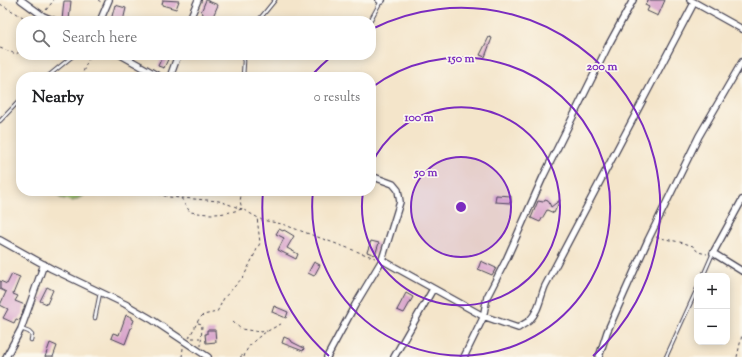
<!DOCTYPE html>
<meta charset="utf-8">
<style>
body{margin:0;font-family:"Sorts Mill Goudy",serif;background:#f2f2f2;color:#202124}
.controls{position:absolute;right:12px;bottom:12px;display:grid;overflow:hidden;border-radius:8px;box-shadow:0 2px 10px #0003}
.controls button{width:36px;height:36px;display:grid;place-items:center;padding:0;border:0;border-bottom:1px solid #e0e0e0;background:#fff;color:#202124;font:20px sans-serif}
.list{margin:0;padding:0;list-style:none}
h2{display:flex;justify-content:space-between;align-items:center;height:52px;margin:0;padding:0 16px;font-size:17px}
h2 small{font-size:13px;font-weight:400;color:#757577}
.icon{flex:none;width:22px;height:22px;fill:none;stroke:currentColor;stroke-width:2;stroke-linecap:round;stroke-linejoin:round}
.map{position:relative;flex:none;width:742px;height:357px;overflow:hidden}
.search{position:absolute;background:#fff;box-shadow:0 2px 10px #0003;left:16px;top:16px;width:360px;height:44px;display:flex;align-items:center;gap:10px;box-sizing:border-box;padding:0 14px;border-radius:16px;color:#757577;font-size:15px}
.panel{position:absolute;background:#fff;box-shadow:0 2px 10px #0003;left:16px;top:72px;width:360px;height:124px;border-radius:16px}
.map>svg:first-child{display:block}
.green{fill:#a3c771;stroke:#627456}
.building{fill:#d7a0ca}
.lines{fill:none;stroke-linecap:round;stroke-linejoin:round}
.lane-casing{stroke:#423f50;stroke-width:4.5}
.street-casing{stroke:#423f50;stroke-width:8}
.path{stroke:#423f50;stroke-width:1;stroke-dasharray:3 3;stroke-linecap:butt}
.lane{stroke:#fff;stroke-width:2.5}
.street{stroke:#fff;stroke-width:5.5}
.ring{fill:none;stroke:#7b2cbf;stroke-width:2}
.centre{fill:#7b2cbf;stroke:#fbf7ec;stroke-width:2}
.ring-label{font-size:12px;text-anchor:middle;font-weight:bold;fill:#7b2cbf;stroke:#fbf7ec;stroke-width:3.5;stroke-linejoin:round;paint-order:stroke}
</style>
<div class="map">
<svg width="742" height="357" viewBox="0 0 742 357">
<rect width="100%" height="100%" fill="#fbf7ec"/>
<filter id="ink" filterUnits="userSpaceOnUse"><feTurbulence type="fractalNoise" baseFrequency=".025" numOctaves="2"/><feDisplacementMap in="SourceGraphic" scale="8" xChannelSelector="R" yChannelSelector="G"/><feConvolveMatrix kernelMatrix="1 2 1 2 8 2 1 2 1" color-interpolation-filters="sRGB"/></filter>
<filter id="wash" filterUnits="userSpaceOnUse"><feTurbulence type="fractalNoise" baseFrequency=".012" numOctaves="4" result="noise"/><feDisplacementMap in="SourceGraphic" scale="16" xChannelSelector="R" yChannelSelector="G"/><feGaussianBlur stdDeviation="0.9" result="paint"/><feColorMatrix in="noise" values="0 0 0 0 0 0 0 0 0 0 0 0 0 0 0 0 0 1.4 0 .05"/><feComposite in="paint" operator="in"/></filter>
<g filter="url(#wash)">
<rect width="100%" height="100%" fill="#f4e5ca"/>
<!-- green -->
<path class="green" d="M52 191H86L85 195 73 201 60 198Z"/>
<g id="blocks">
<!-- building -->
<path class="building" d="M163 0 179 1 176 9 162 5Z
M206 0 218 5 211 21H201L203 13 201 12Z
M648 0H665L658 16 647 11 649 7 645 5Z
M64 1H71L69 20H62Z
M115 5 126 8 123 21 111 20Z
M489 37 492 38 485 57 480 55Z
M163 55H170L164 68 158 66Z
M496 195 511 196V203L495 202Z
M545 199 548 200 551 207 560 200 554 213 547 210 540 222 531 218 538 201 543 202Z
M279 229 283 231 284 230 294 236 287 248 298 254 296 259 278 250 284 238 276 234Z
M371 241 379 243 375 255 367 252Z
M481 261 496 268 492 275 478 269Z
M314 262 320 265 314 276 308 273Z
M12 274 20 277 13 294 18 296 15 301 25 305 20 320 16 319 14 323 3 318 8 309 0 305 6 292 0 289V281L7 284Z
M47 287 53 290 47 304 40 301Z
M406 293 413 297 404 313 397 310Z
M274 306 288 312 286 318 272 312Z
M126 315 132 317V319L134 320 125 344 111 338 113 333 119 335Z
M207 330H215L216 342 206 343 205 334H207Z
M284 337 291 340 292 342 304 348 303 351 282 343Z
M50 343 57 346 53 357H45Z"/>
</g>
</g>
<g filter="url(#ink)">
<use href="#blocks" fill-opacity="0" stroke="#423f50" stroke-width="1"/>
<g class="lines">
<defs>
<path id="lane" d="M172 20 189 19
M258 21 275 0
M370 21 381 1
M242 55 244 61 243 77
M47 77 74 55
M270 77H273
M0 121 21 99
M703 276 713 253
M95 318 100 293
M21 329 29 332 32 335 31 340
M666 357 697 289"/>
<path id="street" d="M21 0 43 16 55 21
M379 0 381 1 382 0
M690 0 742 29
M100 21 109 0
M189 21 198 0
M121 55 160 77
M170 77 178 55
M371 176 393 184 398 190 400 202 382 260 483 316 518 328C522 325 526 323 529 321 539 311 540 298 545 286L694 3
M742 200 713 253 742 271
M0 240 52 269 125 304 151 319 208 357
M6 357 21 329 44 264
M327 357 355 305 382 260
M394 357 433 289
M464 357 483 318 487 297 506 260 543 177 608 46 633 0
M599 357 607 332 648 240 699 136 742 62"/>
</defs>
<!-- lane casing -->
<use href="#lane" class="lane-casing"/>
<!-- street casing -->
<use href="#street" class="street-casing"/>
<!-- path -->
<path class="path" d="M98 0 101 2
M0 4 30 21
M46 10 54 0
M0 48 16 54 21 51
M81 77 90 55
M146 191 169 197 219 201 242 209 240 201 242 191
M181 198 190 212C212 215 222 215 242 209L262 220 282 224 375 258
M656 237 684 243 693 246 698 252 707 254
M233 322 241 329 260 332 267 331
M198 323 202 324 201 346
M189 338 199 319 203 315 217 312 224 298 244 276 260 243 257 217
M192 338H200
M182 357 183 348
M240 357 245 354
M244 357C248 340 269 330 283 323
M737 357 742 335"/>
<!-- lane -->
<use href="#lane" class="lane"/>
<!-- street -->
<use href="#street" class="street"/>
</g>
</g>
<!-- distance rings -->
<circle cx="461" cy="207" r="50" fill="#7b2cbf" fill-opacity=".12"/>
<g class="ring">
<circle cx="461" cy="207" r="50"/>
<path d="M371 165A99 99 0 1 1 363 192"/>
<path d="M371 88A149 149 0 1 1 313 191"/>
<path d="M329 356A199 199 0 0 1 263 191M311 76A199 199 0 0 1 332 56M372 29A199 199 0 0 1 593 356"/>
</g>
<circle cx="461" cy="207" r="6" class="centre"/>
<g class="ring-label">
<text x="461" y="62">150 m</text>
<text x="602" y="70">200 m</text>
<text x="419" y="121">100 m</text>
<text x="426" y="176">50 m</text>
</g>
</svg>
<div class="controls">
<button>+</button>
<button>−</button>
</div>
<div class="search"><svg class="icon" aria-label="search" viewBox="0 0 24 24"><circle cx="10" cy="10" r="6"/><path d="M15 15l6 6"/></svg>Search here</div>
<section class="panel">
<h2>Nearby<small>0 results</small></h2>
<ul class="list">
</ul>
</section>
</div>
